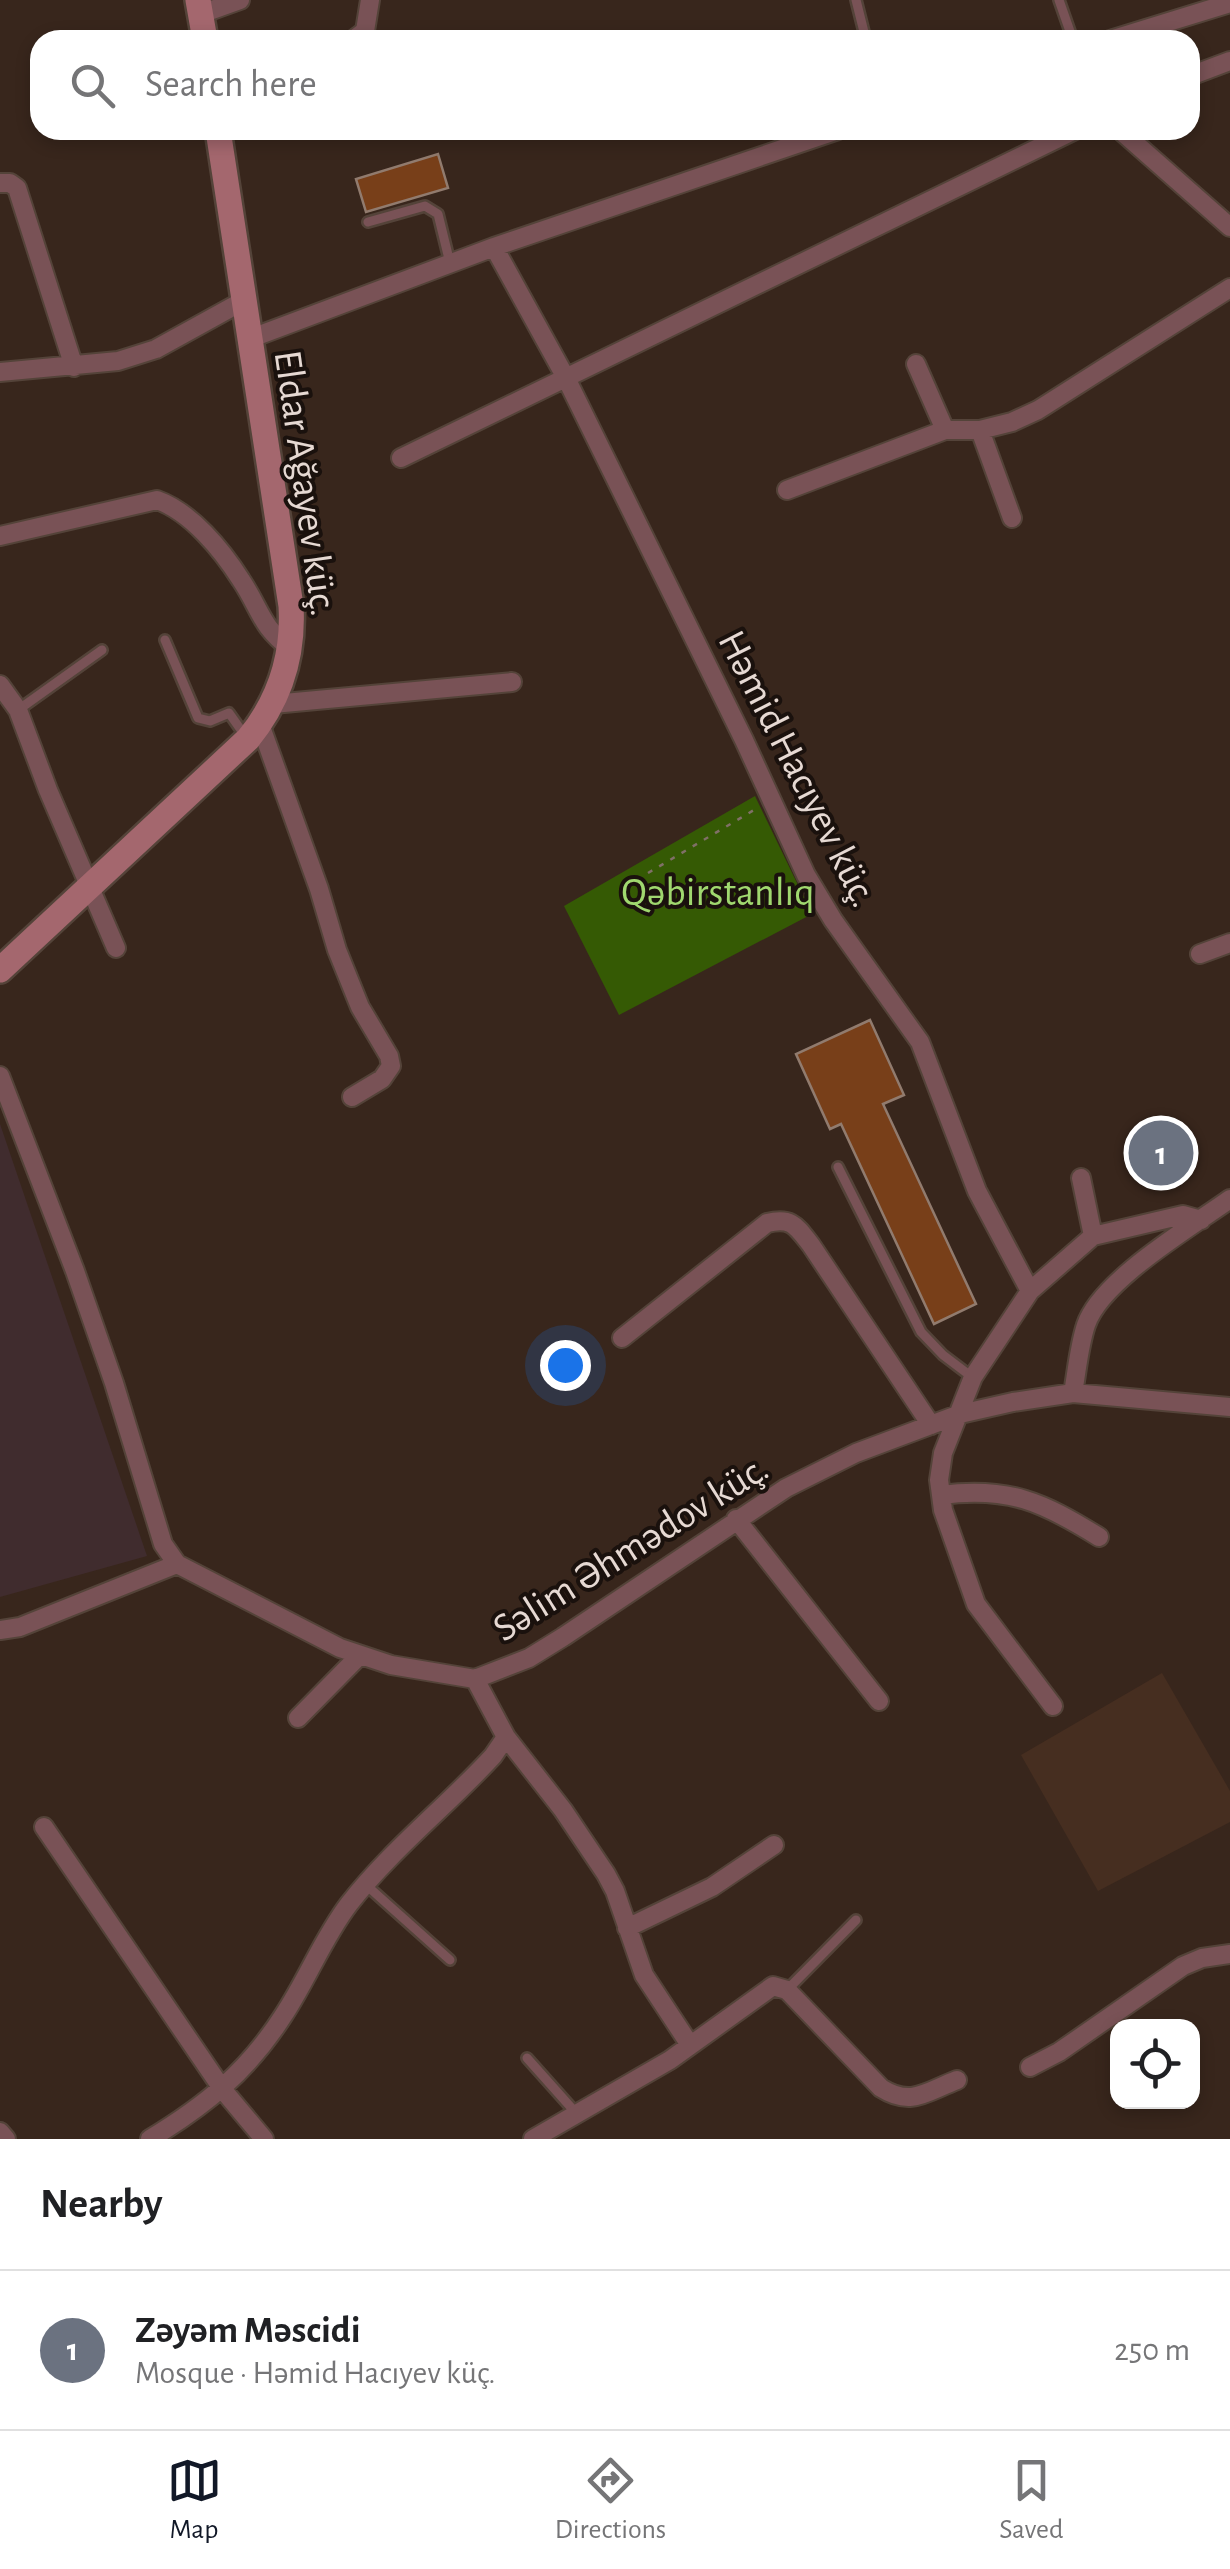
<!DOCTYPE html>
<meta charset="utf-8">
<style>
body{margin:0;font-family:"Alegreya Sans",sans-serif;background:#f2f2f2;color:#202124}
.controls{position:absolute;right:30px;bottom:30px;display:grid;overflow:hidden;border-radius:20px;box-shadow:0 5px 15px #0003}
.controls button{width:90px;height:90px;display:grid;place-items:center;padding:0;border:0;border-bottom:2px solid #e0e0e0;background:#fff;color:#202124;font:50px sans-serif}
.you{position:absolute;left:565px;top:1365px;width:35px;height:35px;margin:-25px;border:8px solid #fff;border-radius:50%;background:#1a73e8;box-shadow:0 0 0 15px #1a73e833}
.badge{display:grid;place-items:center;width:65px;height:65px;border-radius:50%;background:#111827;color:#fff;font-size:32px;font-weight:700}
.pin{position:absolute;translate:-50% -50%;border:5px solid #fff;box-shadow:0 2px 10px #0006}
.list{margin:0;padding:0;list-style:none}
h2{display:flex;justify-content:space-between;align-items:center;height:130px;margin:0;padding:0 40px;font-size:42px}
h2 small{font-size:32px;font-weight:400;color:#757577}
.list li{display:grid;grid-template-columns:65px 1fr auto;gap:30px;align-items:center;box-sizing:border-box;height:160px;padding:0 40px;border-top:2px solid #e0e0e0}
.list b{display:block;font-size:38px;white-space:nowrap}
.list p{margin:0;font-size:32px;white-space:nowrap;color:#757577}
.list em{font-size:32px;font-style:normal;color:#757577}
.icon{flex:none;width:55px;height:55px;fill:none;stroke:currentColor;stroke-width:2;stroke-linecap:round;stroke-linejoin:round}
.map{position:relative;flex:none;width:1230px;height:2139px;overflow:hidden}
.search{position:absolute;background:#fff;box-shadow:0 5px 15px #0003;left:30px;right:30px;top:30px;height:110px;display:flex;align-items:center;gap:25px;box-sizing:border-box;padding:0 35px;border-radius:30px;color:#757577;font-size:38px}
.sheet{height:290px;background:#fff}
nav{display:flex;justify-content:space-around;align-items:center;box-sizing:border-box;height:140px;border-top:2px solid #e0e0e0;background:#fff;font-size:28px;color:#757577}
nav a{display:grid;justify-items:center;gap:5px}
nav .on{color:#111827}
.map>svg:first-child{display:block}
.commercial{fill:#402c2e}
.built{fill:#462e20}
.green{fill:#355a04}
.building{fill:#783f19;stroke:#917b6e;stroke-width:2.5}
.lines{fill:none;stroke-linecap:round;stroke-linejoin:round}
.lane-casing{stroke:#544339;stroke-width:14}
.street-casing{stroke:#544339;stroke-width:22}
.secondary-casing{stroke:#544339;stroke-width:30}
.path{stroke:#807067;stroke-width:2.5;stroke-dasharray:5 8;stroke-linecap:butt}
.lane{stroke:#795256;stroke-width:9}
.street{stroke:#795256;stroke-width:18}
.secondary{stroke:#a4676e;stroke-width:25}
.labels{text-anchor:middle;stroke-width:8;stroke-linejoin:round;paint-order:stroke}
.street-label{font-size:40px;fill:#e6d9d3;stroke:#1a110d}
.park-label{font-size:40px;fill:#a0d86f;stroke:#1a110d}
</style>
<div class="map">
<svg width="1230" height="2139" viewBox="0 0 1230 2139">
<rect width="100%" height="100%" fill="#38261c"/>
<!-- commercial -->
<path class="commercial" d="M0 1124 147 1556 0 1597Z"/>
<!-- built -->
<path class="built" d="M1162 1673 1230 1791V1822L1098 1891 1021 1755Z"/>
<!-- green -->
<path class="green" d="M755 796 812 914 619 1015 564 906Z"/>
<!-- building -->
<path class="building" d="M438 154 448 188 366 212 356 179Z
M870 1020 904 1095 883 1104 976 1304 934 1324 841 1124 830 1129 796 1054Z"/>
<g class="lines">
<defs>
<path id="lane" d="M856 0 866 40
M1059 0 1073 40
M368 222 425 206 438 214 450 263
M165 640 198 718 210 721 229 713 246 737
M18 710 102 650
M838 1167 921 1332 943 1355 972 1377
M365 1884 450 1960
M787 1990 856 1920
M527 2058 576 2113"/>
<path id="street" d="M201 14 240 0
M353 40 365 31 370 0
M1110 40 1230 3
M1190 76 1230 61
M1120 130 1230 227
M0 183H10L17 188 74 367
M494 247 566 378 744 740 806 875 833 920 920 1042 977 1191 1030 1291
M249 339 494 247 838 130
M916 364 945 430
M0 372 118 361 156 349 243 301
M980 430 1012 518
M401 458 1075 130
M787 490 945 430H980L1012 422 1038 410 1230 288
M0 536 157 500C191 512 222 550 241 580 261 610 260 626 291 649
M0 685 18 710 48 790 116 948
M273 704 512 682
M260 724 319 889 337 950 360 1007 389 1056 391 1066 382 1079 352 1097
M1200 954 1230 943
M0 1076 75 1271 114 1383 163 1544 177 1564 340 1648 391 1665 475 1679 529 1658 563 1637 786 1488 856 1453 960 1414 1013 1402 1073 1393 1230 1407
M1081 1178 1093 1236
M622 1338 767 1223C792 1217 796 1226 811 1245L931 1425
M1073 1393C1077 1371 1079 1346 1086 1325 1101 1280 1191 1227 1230 1199
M941 1495C1008 1486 1043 1502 1099 1537
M736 1519 879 1701
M0 1630 20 1627 177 1564
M1053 1706 976 1604 943 1510 939 1480 943 1453 973 1377 1030 1291 1093 1236 1183 1215 1201 1220
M298 1718 360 1655
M506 1737 563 1810 606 1874 615 1891 644 1975 690 2045
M44 1827 223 2090 264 2139
M627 1928 712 1887 774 1845
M1030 2067 1059 2052 1183 1966 1202 1958 1230 1954
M0 2132 6 2139
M150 2139C206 2105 247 2072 283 2016 307 1980 323 1938 349 1904 391 1850 447 1806 493 1756L506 1737 475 1679
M533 2139 670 2060 773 1986 787 1990 881 2088C911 2107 926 2092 957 2080"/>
<path id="secondary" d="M198 0 205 40
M0 970 248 739C280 700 294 657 291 606L218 130"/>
</defs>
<!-- lane casing -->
<use href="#lane" class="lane-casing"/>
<!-- street casing -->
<use href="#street" class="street-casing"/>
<!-- secondary casing -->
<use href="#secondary" class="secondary-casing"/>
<!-- path -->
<path class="path" d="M648 873 754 810"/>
<!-- lane -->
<use href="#lane" class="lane"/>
<!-- street -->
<use href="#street" class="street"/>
<!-- secondary -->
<use href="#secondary" class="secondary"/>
</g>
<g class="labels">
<!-- street labels -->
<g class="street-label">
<text transform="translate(307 483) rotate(82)" y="14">Eldar Ağayev küç.</text>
<text transform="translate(799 768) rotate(63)" y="14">Həmid Hacıyev küç.</text>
<text transform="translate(630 1547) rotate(-32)" y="14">Səlim Əhmədov küç.</text>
</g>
<!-- park labels -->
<g class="park-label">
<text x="718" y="905">Qəbirstanlıq</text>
</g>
</g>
</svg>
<div class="controls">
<button><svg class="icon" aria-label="locate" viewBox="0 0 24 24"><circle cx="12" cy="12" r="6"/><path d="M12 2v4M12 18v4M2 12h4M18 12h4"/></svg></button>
</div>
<div class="you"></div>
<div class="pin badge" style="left:1161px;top:1153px;background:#6b7280">1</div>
<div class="search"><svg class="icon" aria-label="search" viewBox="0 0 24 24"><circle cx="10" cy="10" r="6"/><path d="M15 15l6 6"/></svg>Search here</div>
</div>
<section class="sheet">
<h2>Nearby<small></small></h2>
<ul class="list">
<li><span class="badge" style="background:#6b7280">1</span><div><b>Zəyəm Məscidi</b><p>Mosque · Həmid Hacıyev küç.</p></div><em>250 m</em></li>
</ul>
</section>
<nav>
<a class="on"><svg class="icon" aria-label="map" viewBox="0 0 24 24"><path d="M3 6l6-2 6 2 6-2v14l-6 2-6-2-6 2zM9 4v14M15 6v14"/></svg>Map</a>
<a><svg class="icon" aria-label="directions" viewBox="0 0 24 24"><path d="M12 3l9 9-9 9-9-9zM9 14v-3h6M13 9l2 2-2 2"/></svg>Directions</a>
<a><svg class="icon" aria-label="saved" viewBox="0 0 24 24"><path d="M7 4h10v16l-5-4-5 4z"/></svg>Saved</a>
</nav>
